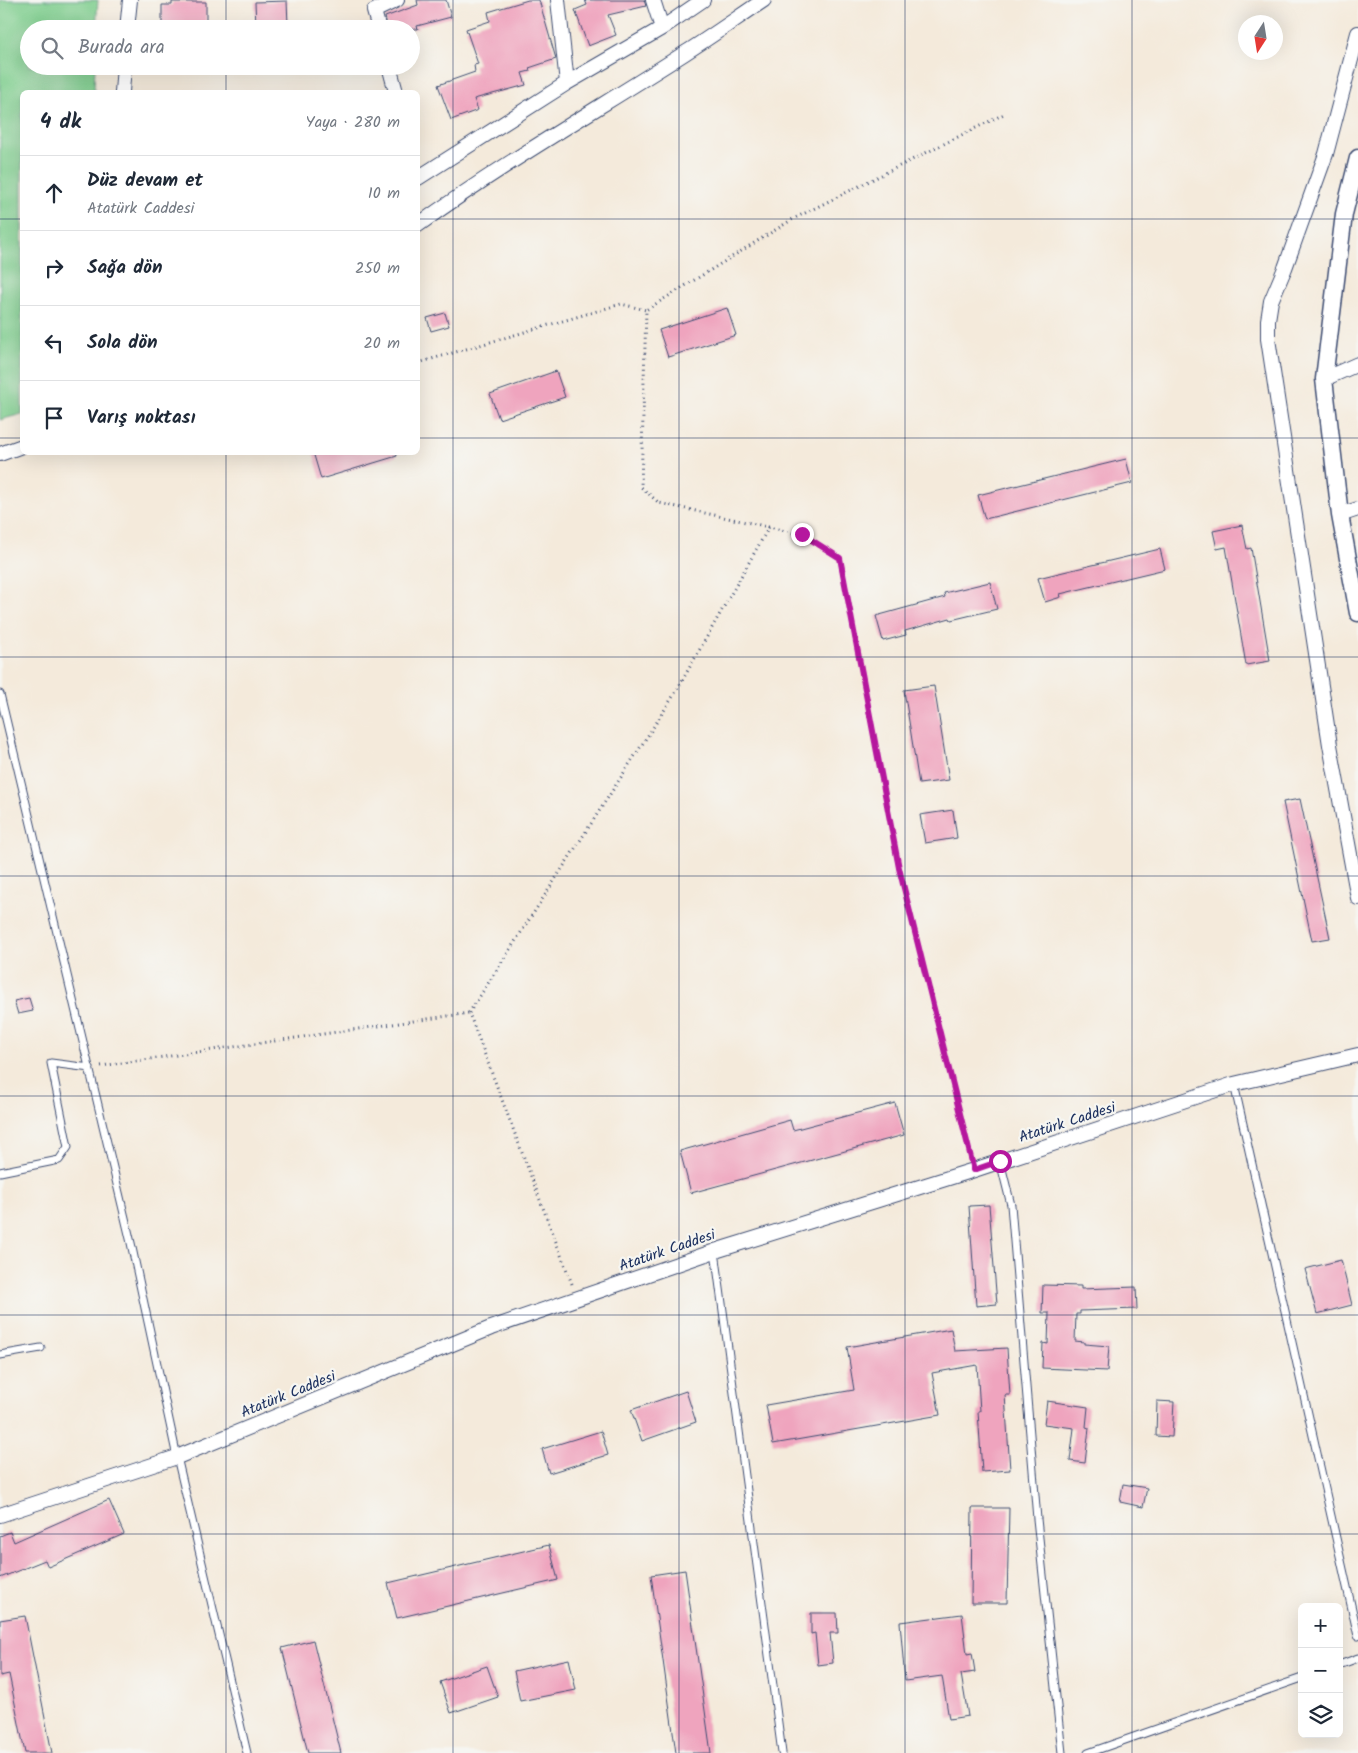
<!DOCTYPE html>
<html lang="tr">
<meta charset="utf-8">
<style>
body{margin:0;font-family:Kalam,sans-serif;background:#f6f6f7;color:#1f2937}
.controls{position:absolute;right:15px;bottom:15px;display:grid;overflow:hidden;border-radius:8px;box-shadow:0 5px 20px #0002}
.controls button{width:45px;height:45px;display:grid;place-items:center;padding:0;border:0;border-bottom:1px solid #e0e1e3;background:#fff;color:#1f2937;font:25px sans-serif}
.compass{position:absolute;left:1238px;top:15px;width:45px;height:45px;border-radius:50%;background:#fff;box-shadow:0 5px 20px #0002;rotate:192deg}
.stop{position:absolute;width:15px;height:15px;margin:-11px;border:4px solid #b5179e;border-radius:50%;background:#fff}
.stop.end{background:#b5179e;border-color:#fff;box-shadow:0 1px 5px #0008}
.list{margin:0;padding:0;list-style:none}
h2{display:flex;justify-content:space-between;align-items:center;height:65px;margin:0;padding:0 20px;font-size:21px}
h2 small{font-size:16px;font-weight:400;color:#747a83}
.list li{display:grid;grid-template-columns:32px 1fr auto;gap:15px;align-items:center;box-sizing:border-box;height:75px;padding:0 20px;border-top:1px solid #e0e1e3}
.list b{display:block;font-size:19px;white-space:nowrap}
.list p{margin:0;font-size:16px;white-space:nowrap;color:#747a83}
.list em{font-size:16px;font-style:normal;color:#747a83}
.icon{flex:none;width:28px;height:28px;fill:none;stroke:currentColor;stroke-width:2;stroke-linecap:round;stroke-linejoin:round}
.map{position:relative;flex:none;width:1358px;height:1753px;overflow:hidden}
.search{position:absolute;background:#fff;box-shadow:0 5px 20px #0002;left:20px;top:20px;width:400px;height:55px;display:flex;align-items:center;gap:12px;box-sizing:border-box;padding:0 18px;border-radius:28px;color:#747a83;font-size:19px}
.panel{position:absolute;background:#fff;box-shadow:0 5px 20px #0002;left:20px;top:90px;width:400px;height:365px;border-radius:8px}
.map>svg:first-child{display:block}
.green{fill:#7ecd8d;stroke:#4c7e76}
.building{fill:#efa4be}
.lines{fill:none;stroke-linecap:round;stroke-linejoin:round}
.service-casing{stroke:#3c4b71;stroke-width:9}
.minor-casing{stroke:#3c4b71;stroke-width:16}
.tertiary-casing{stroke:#3c4b71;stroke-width:19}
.path{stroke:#3c4b71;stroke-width:3;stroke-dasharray:1 4;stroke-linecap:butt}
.service{stroke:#fff;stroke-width:7}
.minor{stroke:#fff;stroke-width:14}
.tertiary{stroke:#fff;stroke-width:16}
.route{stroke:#b5179e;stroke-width:6}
.grid{fill:none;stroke:#1b2f5e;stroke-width:1;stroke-opacity:0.55}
.labels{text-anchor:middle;stroke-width:4.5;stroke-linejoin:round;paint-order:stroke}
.street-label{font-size:15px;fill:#1b2f5e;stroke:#f6f6f2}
</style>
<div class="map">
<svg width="1358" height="1753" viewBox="0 0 1358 1753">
<rect width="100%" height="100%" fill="#f6f6f2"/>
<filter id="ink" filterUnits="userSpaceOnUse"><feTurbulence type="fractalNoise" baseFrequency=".02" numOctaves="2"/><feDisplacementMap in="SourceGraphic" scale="10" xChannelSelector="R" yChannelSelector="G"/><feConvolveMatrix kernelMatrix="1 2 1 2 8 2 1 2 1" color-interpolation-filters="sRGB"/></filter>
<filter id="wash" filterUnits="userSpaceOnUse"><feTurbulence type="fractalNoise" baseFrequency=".0096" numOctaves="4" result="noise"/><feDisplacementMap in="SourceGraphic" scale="20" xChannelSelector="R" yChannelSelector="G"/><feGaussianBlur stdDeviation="1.12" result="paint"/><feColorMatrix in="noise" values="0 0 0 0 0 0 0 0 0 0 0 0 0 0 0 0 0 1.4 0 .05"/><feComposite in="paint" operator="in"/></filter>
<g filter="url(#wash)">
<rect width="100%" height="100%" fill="#f4eadb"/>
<!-- green -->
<path class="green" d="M0 0H98L96 29H29V66H95L94 92H22V414L0 420Z"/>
<g id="blocks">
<!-- building -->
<path class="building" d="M417 0H446L451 17 417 26 418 29H388L385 17 418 5Z
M528 0H539L556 59 529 68 530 71 522 73 526 85 474 99 478 110 451 120 438 85 475 72 474 65 478 64 466 29 490 21 488 12Z
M585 0H644L646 6 608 15 616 35 588 46 575 10 587 5Z
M287 1 288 25 256 26 255 2Z
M172 2H206V29H162V5H172Z
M727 308 736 335 668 357 659 330Z
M445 313 449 326 431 331 427 318Z
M556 371 565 397 499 419 490 394Z
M313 452H396L397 456 321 479Z
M1126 459 1132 483 985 519 978 495Z
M1242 525 1247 549 1251 548 1270 661 1246 665 1226 547 1217 549 1213 531Z
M1160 549 1165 569 1060 594 1061 597 1045 602 1038 578Z
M990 582 997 609 951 620 950 618 905 631 906 635 883 641 876 616 945 597 944 593Z
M934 686 949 780 919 784 904 690Z
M1300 799 1330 938 1312 941 1283 802Z
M953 810 957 838 925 843 920 815Z
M29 998 33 1011 18 1014 14 1001Z
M895 1103 904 1135 691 1193 680 1151 790 1120 793 1130Z
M989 1205 997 1304 976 1306 969 1206Z
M1341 1260 1352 1305 1317 1314 1305 1269Z
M1043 1285 1081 1286V1289L1136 1287 1137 1309 1080 1311V1314H1076L1075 1341 1084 1342V1344L1109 1346 1107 1371 1042 1368 1043 1343 1048 1344 1049 1313H1042Z
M951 1329 955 1351 1007 1348 1010 1395H1005L1010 1470 982 1472 978 1411H980L977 1365 932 1373 940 1415 773 1444 766 1405 854 1390 847 1347Z
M686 1391 696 1422 642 1441 631 1410Z
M1047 1401 1088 1407 1086 1427 1089 1428 1085 1463 1070 1461 1074 1428 1044 1424Z
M1157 1401 1174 1402 1172 1437 1156 1436Z
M601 1431 608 1455 549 1473 542 1449Z
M1123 1484 1147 1488 1143 1507 1120 1502Z
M109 1500 124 1534 48 1567 45 1560 0 1578V1536L10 1532 14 1542Z
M972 1508H1009L1007 1603H971Z
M549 1545 558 1580 397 1618 388 1583Z
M685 1570 711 1753H676L651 1575Z
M811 1613H837L838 1633H830L833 1663 818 1665 815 1633 811 1634Z
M962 1614 967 1654 972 1653 975 1672 961 1674 968 1716 949 1719 942 1676 905 1681 900 1622Z
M25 1616 52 1753H25L9 1674 0 1676V1620Z
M313 1640 341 1753H308L282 1648Z
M569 1659 576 1690 520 1701 514 1671Z
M487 1666 498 1697 451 1713 440 1682Z"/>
</g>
</g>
<g filter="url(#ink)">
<use href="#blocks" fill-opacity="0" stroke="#3c4b71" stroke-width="1"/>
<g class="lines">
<defs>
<path id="service" d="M0 694 131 1243 177 1457 247 1753
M1234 1084 1358 1636
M1000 1161 1011 1205 1037 1519 1062 1753
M0 1172 59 1160 68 1147 51 1063 90 1068
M715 1251 782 1753
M0 1355 41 1348
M1339 1665 1358 1658
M1088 1753 1302 1678"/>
<path id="minor" d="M558 0 567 83
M653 0 662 28
M127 29 130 0
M379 29 374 11 397 0
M1358 33 1326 154 1285 268 1271 301 1268 320V339L1330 745 1358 898
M389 66 396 92
M122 92 124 66
M418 178 567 83 662 28 703 0
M418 225C504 163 596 110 685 53 712 36 737 18 764 0
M1324 379 1358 364
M0 454 22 446
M1340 515 1358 509
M0 1515 177 1457 491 1328 715 1251 974 1170 1234 1084 1358 1055"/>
<path id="tertiary" d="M1358 158 1344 214 1324 379 1340 515 1358 613"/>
</defs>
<!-- service casing -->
<use href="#service" class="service-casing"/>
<!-- minor casing -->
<use href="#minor" class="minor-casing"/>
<!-- tertiary casing -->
<use href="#tertiary" class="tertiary-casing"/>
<!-- path -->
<path class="path" d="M418 363 621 304 646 310
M769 527 659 503 641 487 646 310 793 219 1006 113
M101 1066 469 1013
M572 1284 469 1013 674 695 769 527 802 535 840 558 899 868 971 1158"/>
<!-- service -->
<use href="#service" class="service"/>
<!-- minor -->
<use href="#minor" class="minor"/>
<!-- tertiary -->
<use href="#tertiary" class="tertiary"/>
</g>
</g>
<g class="lines" filter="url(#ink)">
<!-- route -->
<path class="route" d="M802 534 840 558 899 868 974 1170 1000 1161"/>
</g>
<!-- grid -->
<path class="grid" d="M226 0V29M453 0V1753M679 0V1753M905 0V1753M1132 0V1753M226 66V92M0 219H22M418 219H1358M0 438H22M418 438H1358M226 452V1753M0 657H1358M0 876H1358M0 1096H1358M0 1315H1358M0 1534H1358"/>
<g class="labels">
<!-- street labels -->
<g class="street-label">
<text transform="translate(1067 1122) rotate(-18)" y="5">Atatürk Caddesi</text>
<text transform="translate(667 1250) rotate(-19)" y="5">Atatürk Caddesi</text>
<text transform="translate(288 1394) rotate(-22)" y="5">Atatürk Caddesi</text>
</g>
</g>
</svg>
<div class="controls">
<button>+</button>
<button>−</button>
<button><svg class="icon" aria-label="layers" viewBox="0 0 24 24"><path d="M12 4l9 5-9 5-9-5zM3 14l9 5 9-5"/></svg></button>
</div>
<svg class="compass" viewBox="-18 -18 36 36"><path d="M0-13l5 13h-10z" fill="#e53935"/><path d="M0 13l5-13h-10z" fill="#747a83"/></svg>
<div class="stop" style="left:1000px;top:1161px"></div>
<div class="stop end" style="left:802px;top:534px"></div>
<div class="search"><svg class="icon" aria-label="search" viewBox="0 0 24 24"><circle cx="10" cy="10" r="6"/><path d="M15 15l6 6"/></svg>Burada ara</div>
<section class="panel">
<h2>4 dk<small>Yaya · 280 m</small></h2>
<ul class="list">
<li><svg class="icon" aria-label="ahead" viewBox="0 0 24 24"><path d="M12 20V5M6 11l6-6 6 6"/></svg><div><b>Düz devam et</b><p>Atatürk Caddesi</p></div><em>10 m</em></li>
<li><svg class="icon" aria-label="right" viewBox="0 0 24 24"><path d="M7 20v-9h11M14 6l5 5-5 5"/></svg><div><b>Sağa dön</b></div><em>250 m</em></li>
<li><svg class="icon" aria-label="left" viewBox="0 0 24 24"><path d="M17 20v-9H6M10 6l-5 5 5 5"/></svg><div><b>Sola dön</b></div><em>20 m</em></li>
<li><svg class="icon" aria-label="arrive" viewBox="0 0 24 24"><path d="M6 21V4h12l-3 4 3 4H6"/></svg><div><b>Varış noktası</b></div></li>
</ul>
</section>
</div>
